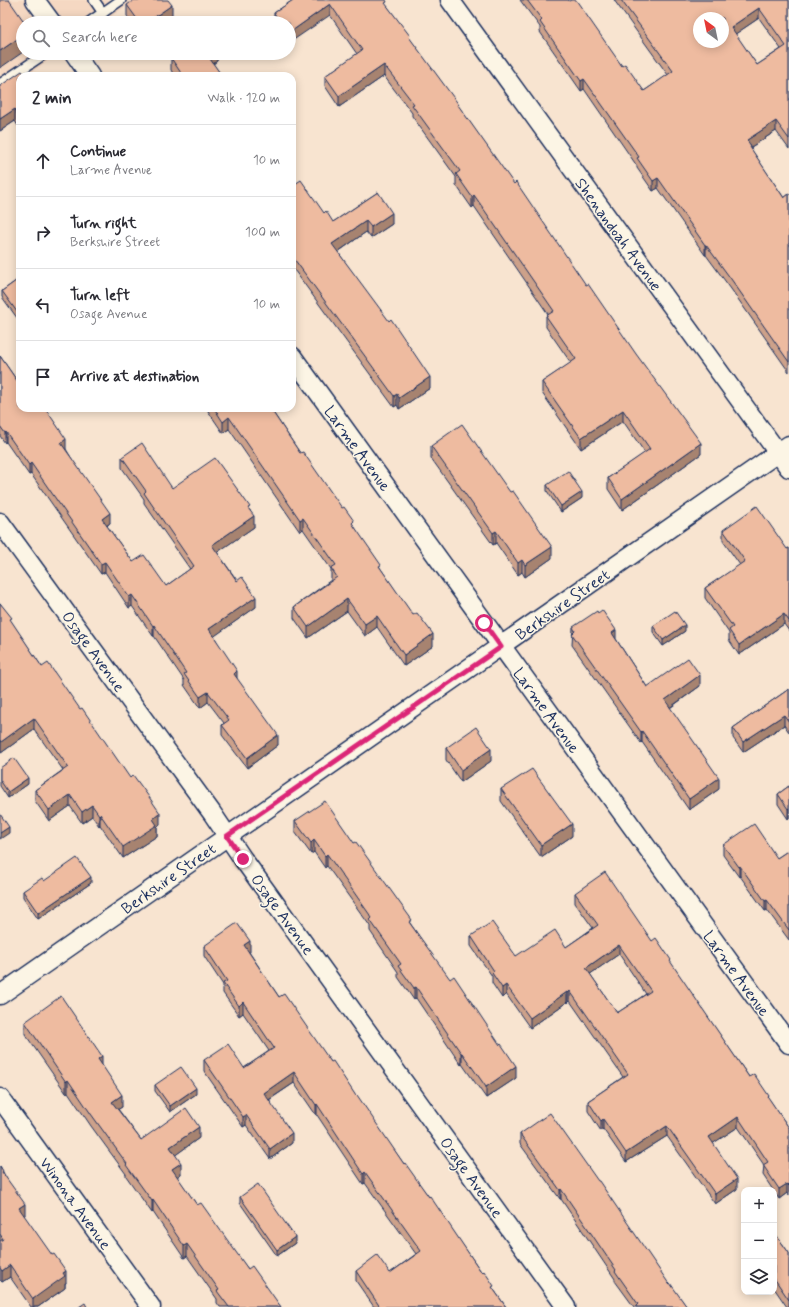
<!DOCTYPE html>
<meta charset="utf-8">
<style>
body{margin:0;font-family:Mynerve,sans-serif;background:#f2f2f3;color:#2b2b33}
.controls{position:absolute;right:12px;bottom:12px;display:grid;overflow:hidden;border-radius:8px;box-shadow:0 2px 10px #0003}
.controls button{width:36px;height:36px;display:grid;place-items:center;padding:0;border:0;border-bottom:1px solid #e1e1e2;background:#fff;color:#2b2b33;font:20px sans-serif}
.compass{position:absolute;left:693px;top:12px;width:36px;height:36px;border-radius:50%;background:#fff;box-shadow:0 2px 10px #0003;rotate:327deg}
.stop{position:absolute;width:12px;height:12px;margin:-9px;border:3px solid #db2777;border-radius:50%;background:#fff}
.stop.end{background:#db2777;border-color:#fff;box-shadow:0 1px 4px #0008}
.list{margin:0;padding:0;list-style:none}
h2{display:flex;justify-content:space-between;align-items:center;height:52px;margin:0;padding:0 16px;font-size:17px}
h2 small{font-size:13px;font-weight:400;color:#7c7c81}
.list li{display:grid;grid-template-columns:26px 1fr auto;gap:12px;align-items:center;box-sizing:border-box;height:72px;padding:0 16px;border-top:1px solid #e1e1e2}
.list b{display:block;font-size:15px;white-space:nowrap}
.list p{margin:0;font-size:13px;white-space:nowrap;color:#7c7c81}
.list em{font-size:13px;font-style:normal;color:#7c7c81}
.icon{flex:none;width:22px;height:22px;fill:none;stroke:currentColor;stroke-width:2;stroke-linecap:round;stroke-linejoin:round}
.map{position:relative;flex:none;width:789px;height:1307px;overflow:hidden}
.search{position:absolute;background:#fff;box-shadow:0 2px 10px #0003;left:16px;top:16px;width:280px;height:44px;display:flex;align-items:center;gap:10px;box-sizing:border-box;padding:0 14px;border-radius:22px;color:#7c7c81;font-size:15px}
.panel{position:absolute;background:#fff;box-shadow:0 2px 10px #0003;left:16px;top:72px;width:280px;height:340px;border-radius:12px}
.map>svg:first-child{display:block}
.built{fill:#f5d8c2}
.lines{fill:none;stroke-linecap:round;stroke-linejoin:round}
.service-casing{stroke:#1b2f5e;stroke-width:12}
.minor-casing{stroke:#1b2f5e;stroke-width:21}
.service{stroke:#fcf5e5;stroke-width:9}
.minor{stroke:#fcf5e5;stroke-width:18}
.wall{fill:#cda18a;stroke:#1b2f5e;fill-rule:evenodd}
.shaded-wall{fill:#a78370;stroke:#1b2f5e}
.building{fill:#eebba0;stroke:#1b2f5e;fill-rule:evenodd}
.route{stroke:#db2777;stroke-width:5}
.labels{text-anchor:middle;stroke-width:3;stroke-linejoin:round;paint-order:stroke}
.street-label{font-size:16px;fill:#1b2f5e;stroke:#fcf5e5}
</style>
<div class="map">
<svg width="789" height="1307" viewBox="0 0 789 1307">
<rect width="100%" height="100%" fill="#f8e4d0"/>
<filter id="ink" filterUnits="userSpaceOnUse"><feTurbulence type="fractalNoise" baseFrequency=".025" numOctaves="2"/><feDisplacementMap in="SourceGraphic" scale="8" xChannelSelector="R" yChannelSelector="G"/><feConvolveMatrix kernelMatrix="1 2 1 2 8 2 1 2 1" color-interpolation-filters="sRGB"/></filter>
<g filter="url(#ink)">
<!-- built -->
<path class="built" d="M0 0H135L102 23H23V53H59L26 76H20L0 94Z"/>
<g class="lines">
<defs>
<path id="service" d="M94 0 103 13
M88 23 121 0
M0 84 46 53"/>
<path id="minor" d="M35 0 52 23
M450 0 789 468
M74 53 90 76
M292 356 789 1044
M0 522 212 813 243 859 566 1307
M0 995 789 445
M0 1098 151 1307"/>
</defs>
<!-- service casing -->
<use href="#service" class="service-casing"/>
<!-- minor casing -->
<use href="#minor" class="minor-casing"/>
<!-- service -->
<use href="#service" class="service"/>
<!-- minor -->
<use href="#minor" class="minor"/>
</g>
<!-- wall -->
<path class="wall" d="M293 0 387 6 410 39 459 107 701 454 622 510 608 489V478L645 453 623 421 581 449 542 393V382L571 363 546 327V316L548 314 474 206 472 208 456 185V177L412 116V113L384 76 339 107 325 86V76L357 54 330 15 289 23H274V13Z
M520 0H568L622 66 644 91 668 75 614 0H789V149L776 131 751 147V149L784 198 789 194V372L731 289 706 255H705L658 188 653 191 637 168V166L584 89 581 91 540 32V27ZM759 18 781 49 757 65 735 34Z
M127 5 172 17 163 23H132L127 16Z
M217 53V61L213 64 222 76H175L171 70V58Z
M20 76V129L15 121 0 131V86Z
M292 186 324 213 333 222 378 192 392 224 371 238 366 232 338 252 430 388 399 409 397 405 394 407 292 267Z
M20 278V322L2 297V291Z
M0 356 20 385 66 449 110 523 107 526 133 562 166 586 190 569 144 503V499L122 468V457L172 488 250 510 254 527 217 552 256 607 214 636 237 679 278 745 247 768 222 735V725L224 723 208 702 200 708 184 685V680L154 636H153L132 606 129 608 105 572 101 574 31 474 29 475 6 442 5 443 0 436Z
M208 408H270L300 453 354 526 381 569 433 646 404 666 377 627 365 636 347 611 308 638 294 618V607L331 580V569L303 529 300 532 229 429 223 433 208 411Z
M431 446 552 558 525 577 522 572 518 575 496 543 493 545 431 458Z
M547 485 582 498 561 512 547 491Z
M723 530 787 549 789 548V631L784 624 739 655 729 640V633L705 598V588L740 565 723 541Z
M0 603 12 623 42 667 160 824 157 827V836L123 858 100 825 99 826 92 816 82 823 70 806 49 821 35 801V790L63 770 34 729 1 753 0 751Z
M653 626 685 631 663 646 653 632Z
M573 627 616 639 647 687 700 686 670 708 719 789 689 810 642 742 641 743 572 645Z
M789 689V732L784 725 743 752 733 738V728Z
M446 748 491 761 461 782 446 760Z
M0 768 28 784 8 798 0 786Z
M789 786V818L788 819 778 804V794Z
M501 789 572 836 541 857 501 801Z
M295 821 354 843 412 926 516 1078 486 1098 462 1064 461 1065 416 998 414 1000 398 977V972L370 931V926L327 866 325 868 314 852 311 854 295 832Z
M723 845 777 858 789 850V940L767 910 765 911 740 876 739 877 723 855Z
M44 881 91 883 38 919 23 897V891Z
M575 893 652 941 671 964 749 1077 769 1099 789 1128V1196L787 1193 779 1199 763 1175 764 1165 738 1127 713 1143 737 1189 715 1204 667 1136 626 1162 603 1129 601 1131 588 1111V1101L623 1077 570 1001 568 1003 567 1002 530 1028 506 994 502 998 492 983V976L471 946V936L516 956 566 947 593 928 575 903ZM619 954 646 994 617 1013 590 974Z
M204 946 250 952H249L279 997 331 1062 404 1164 429 1197 506 1307H374L356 1281V1271L390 1273 416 1254 365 1183 363 1184 317 1115H316L294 1083 269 1100 292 1143 270 1159 246 1125 243 1127 204 1071V1060L244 1068 269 1051 243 1013 239 1016 223 993V985L204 956Z
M25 1022 102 1065 122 1107 118 1109 141 1140 199 1138 175 1155 181 1174 177 1177 197 1205 248 1269 281 1307H220L217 1303V1299L187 1256 184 1258 153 1212 152 1213 126 1176V1174L91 1126 68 1092 66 1093 25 1034Z
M155 1085 196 1094 170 1112 155 1091Z
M520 1134 669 1284 687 1307H634L615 1281V1279L561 1199H560L520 1144Z
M0 1166 25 1215 24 1216 66 1283H65V1288L38 1307H31L10 1277 2 1282 0 1280Z
M240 1197 295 1243 277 1256 240 1203Z
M774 1232 789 1253V1307H787L774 1288Z"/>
<!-- shaded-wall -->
<path class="shaded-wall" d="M330 4V15L289 43V33Z
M172 5V17L163 23H146Z
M759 8V18L731 37V27Z
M23 35V52L0 68V51Z
M212 53H217V61L208 68V56Z
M384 65V76L339 107V96Z
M584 79V89L581 91V81Z
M15 109V121L0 131V119Z
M776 121V131L751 147V156L747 140Z
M658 178V188L653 191V181Z
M474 195V206L472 208V197Z
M392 213V224L371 238V227Z
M366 221V232L332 256V244Z
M705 245H706V255H705Z
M430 377V388L399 409V398Z
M397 394V405L394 407V396Z
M623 410V421L581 449V438Z
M229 417V429L223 433V422Z
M6 432V442L5 443V433Z
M66 439V449L61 453V443Z
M701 443V454L622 510V499Z
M31 463V474L29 475V465Z
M582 492V498L561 512V506Z
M110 513V523L102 529V519Z
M254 516V527L212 556V545Z
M303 518V529L300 532V520Z
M496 531V543L493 545V533Z
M552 547V558L525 577V565Z
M522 560V572L518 575V563Z
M105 562V572L101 574V564Z
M132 595V606L129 608V597Z
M256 597V607L209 640V629Z
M347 599V611L308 638V627Z
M784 614V624L739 655V645Z
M377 616V627L365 636V624Z
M154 625V636H153V626Z
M685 625V631L663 646V640Z
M616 630V641L612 633Z
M433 634V646L404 666V655Z
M237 671V682L234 674Z
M700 675V686L665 711V700Z
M208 692V702L200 708V697Z
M784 715V725L743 752V742Z
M34 718V729L1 753V742Z
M642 731V742L641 743V732Z
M278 735V745L247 768V758Z
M491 749V761L461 782V770Z
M28 778V784L8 798V792Z
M719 778V789L689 810V799Z
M70 795V806L49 821V810Z
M92 805V816L82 823V812Z
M789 808V818L788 819V809Z
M160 813V824L157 827V836L123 858V847L153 819Z
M100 814V825L99 826V815Z
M572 824V836L541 857V845Z
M9 827V833L0 839V833Z
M314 840V852L311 854V843Z
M327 854V866L325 868V856Z
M740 866V876L739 877V867Z
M91 877V883L38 919V913Z
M767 900V910L765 911V901Z
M250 941V952L244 955V945Z
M619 945V954L586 977V968Z
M506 985V994L502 998V988Z
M416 987V998L414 1000V988Z
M570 991V1001L568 1003V993Z
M567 992V1002L530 1028V1018Z
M243 1002V1013L239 1016V1006Z
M461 1053H462V1064L461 1065Z
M102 1056V1067L98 1059Z
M516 1066V1078L486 1098V1087Z
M294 1072V1083L264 1103V1093Z
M68 1080V1092L66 1093V1082Z
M196 1088V1094L170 1112V1106Z
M122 1095V1107L112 1113V1102Z
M317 1104V1115H316V1105Z
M246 1115V1125L243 1127V1117Z
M738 1117V1127L709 1146V1137Z
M603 1119V1129L601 1131V1121Z
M667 1126V1136L626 1162V1153Z
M199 1127V1138L170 1159V1147Z
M292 1133V1143L270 1159V1149Z
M181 1163V1174L172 1180V1169Z
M365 1172V1183L363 1184V1174Z
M737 1179V1189L715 1204V1194Z
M787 1184V1193L779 1199V1189Z
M561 1189V1199H560V1190Z
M153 1200V1212L152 1213V1201Z
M25 1204V1215L19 1220V1208Z
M295 1237V1243L277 1256V1250Z
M187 1244V1256L184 1258V1246Z
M10 1265V1277L2 1282V1271Z
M66 1271V1283H65V1288L38 1307H33V1299Z"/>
<!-- building -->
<path class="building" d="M0 0H9L25 23H23V35L0 51Z
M134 0H168L172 5 146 23H140L127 5Z
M293 0H386L387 2 385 3 410 36 409 37 459 105H458L514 184 516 182 586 285 588 284 636 354 701 443 622 499 608 478 650 449 623 410 581 438 542 382 576 359 546 316 554 311 474 195 472 197 456 174 460 171 412 105 414 104 384 65 339 96 325 76 362 50 330 4 289 33V23H281L274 13Z
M527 0H568L569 1 571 0H576L622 66 625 64 644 91 673 71 621 0H789V139L776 121 747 140 751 146 750 147 784 198 789 194V362L731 279 706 245H705L658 178 653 181 637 158 639 157 584 79 581 81 540 22 542 20ZM759 8 786 46 757 65 731 27ZM699 18H723V42H699Z
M178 53H212L208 56 222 76H183L171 58Z
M22 71 26 76H20V117L15 109 0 119V86Z
M301 180 324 213 326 211 333 222 378 192 392 213 371 227 366 221 332 244 389 321 391 319 430 377 399 398 397 394 394 396 292 256V186Z
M20 278V316L2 291Z
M0 356 20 385V408H45L66 439 61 443 110 513 102 519 133 562 144 555 166 586 194 566 144 493 146 491 122 457 142 443 172 488 215 458 250 507 248 508 254 516 212 545 237 581 242 577 256 597 209 629 237 671 234 674 278 735 247 758 222 725 229 720 208 692 200 697 184 674 186 673 154 625 153 626 132 595 129 597 105 562 101 564 31 463 29 465 6 432 5 433 0 426Z
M214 408H270L300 453 303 452 342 508 344 507 354 521 352 523 381 565 379 566 413 615 417 613 433 634 404 655 377 616 365 624 347 599 308 627 294 607 337 577 331 568 336 565 303 518 300 520 229 417 223 422Z
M462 424 510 492 513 491 552 547 525 565 522 560 518 563 496 531 493 533 431 446Z
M568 471 582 492 561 506 547 485Z
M757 506 787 549 789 548V621L784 614 739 645 729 630 733 627 705 588 745 561 723 530Z
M0 603 12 618 10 619 42 667 48 663 80 709 82 708 130 778 133 775 149 797 160 813 153 819 157 825 123 847 100 814 99 815 92 805 82 812 70 795 49 810 35 790 68 767 34 718 1 742 0 740Z
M602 610 616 630 612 633 647 687 688 658 700 675 665 700 719 778 689 799 642 731 641 732 572 634 575 631 573 627 597 611 598 613Z
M675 611 685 625 663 640 653 626Z
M789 689V722L784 715 743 742 733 728Z
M476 727 491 749 461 770 446 748Z
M14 758 28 778 8 792 0 780V768Z
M532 769 572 824 541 845 501 789Z
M789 786V808L788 809 778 794Z
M325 801 354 843 356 842 412 920 409 922 450 979 454 976 500 1045 501 1044 516 1066 486 1087 462 1053H461L416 987 414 988 398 966 401 964 370 920 372 918 327 854 325 856 314 840 311 843 295 821Z
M0 814 9 827 0 833Z
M754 824 777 858 789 850V930L767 900 765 901 740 866 739 867 723 845Z
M77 858 91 877 38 913 23 891 42 878 44 881Z
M605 872 652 941 656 938 671 960 670 961 749 1077 754 1074 769 1096 768 1097 789 1128V1186L787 1184 779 1189 763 1165 768 1162 738 1117 709 1137 737 1179 715 1194 667 1126 626 1153 603 1119 601 1121 588 1101 628 1074 570 991 568 993 567 992 530 1018 506 985 502 988 492 973 494 971 471 936 492 922 516 956 555 930 566 947 598 925 575 893ZM619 945 651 991 617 1013 586 968Z
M237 923 250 941 244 945 279 997 284 994 331 1062 333 1061 356 1096 357 1095 404 1164 405 1163 429 1197 430 1196 482 1273 484 1271 494 1286 492 1287 506 1307H380L356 1271 377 1255 390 1273 421 1251 365 1172 363 1174 317 1104 316 1105 294 1072 264 1093 292 1133 270 1149 246 1115 243 1117 204 1060 228 1044 244 1068 274 1048 243 1002 239 1006 223 983 227 981 204 946Z
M61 996 102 1056 98 1059 122 1095 112 1102 141 1140 186 1108 199 1127 170 1147 181 1163 172 1169 197 1205 201 1203 248 1269 252 1266 281 1307H229L217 1291 219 1290 187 1244 184 1246 153 1200 152 1201 126 1165 127 1164 91 1114 68 1080 66 1082 25 1022Z
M181 1067 196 1088 170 1106 155 1085Z
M550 1113 598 1181H599L669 1284 670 1283 687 1307H636V1306L638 1304 615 1271 616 1270 561 1189 560 1190 520 1134Z
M0 1166 3 1171 2 1172 25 1204 19 1208 52 1255 54 1254 66 1271 63 1273 65 1276 33 1299 10 1265 2 1271 0 1268V1241L3 1239 0 1234Z
M258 1184 295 1237 277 1250 240 1197Z
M774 1232 789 1253V1300L774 1278Z
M85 1303 87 1307H79Z"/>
</g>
<g class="lines" filter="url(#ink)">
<!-- route -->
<path class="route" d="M243 859 227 836 501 647 484 623"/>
</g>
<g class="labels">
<!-- street labels -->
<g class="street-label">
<text transform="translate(619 234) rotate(54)" y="6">Shenandoah Avenue</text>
<text transform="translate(358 448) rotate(54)" y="6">Larme Avenue</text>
<text transform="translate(562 604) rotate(-35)" y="6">Berkshire Street</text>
<text transform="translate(94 651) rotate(54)" y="6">Osage Avenue</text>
<text transform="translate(547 710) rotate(54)" y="6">Larme Avenue</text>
<text transform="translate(168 878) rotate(-35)" y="6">Berkshire Street</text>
<text transform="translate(283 914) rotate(54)" y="6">Osage Avenue</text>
<text transform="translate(737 973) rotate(54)" y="6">Larme Avenue</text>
<text transform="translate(472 1177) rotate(54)" y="6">Osage Avenue</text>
<text transform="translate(76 1203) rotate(54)" y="6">Winona Avenue</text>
</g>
</g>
</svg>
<div class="controls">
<button>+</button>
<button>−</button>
<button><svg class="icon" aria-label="layers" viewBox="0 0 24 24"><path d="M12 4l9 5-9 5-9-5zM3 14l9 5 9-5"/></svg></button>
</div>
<svg class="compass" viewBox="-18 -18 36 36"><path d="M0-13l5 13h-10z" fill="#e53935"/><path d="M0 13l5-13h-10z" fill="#7c7c81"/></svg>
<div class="stop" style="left:484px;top:623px"></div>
<div class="stop end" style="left:243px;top:859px"></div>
<div class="search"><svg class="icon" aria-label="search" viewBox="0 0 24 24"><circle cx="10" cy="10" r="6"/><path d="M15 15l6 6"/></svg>Search here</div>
<section class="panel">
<h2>2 min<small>Walk · 120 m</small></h2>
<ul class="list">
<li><svg class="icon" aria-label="ahead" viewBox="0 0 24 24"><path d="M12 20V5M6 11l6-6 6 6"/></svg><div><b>Continue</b><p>Larme Avenue</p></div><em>10 m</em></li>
<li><svg class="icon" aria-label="right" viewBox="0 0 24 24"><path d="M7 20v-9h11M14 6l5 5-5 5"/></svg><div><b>Turn right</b><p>Berkshire Street</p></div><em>100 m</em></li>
<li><svg class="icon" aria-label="left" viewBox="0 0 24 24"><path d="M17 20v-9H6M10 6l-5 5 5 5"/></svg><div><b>Turn left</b><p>Osage Avenue</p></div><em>10 m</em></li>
<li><svg class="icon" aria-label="arrive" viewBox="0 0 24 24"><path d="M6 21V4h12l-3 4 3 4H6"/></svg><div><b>Arrive at destination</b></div></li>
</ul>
</section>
</div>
